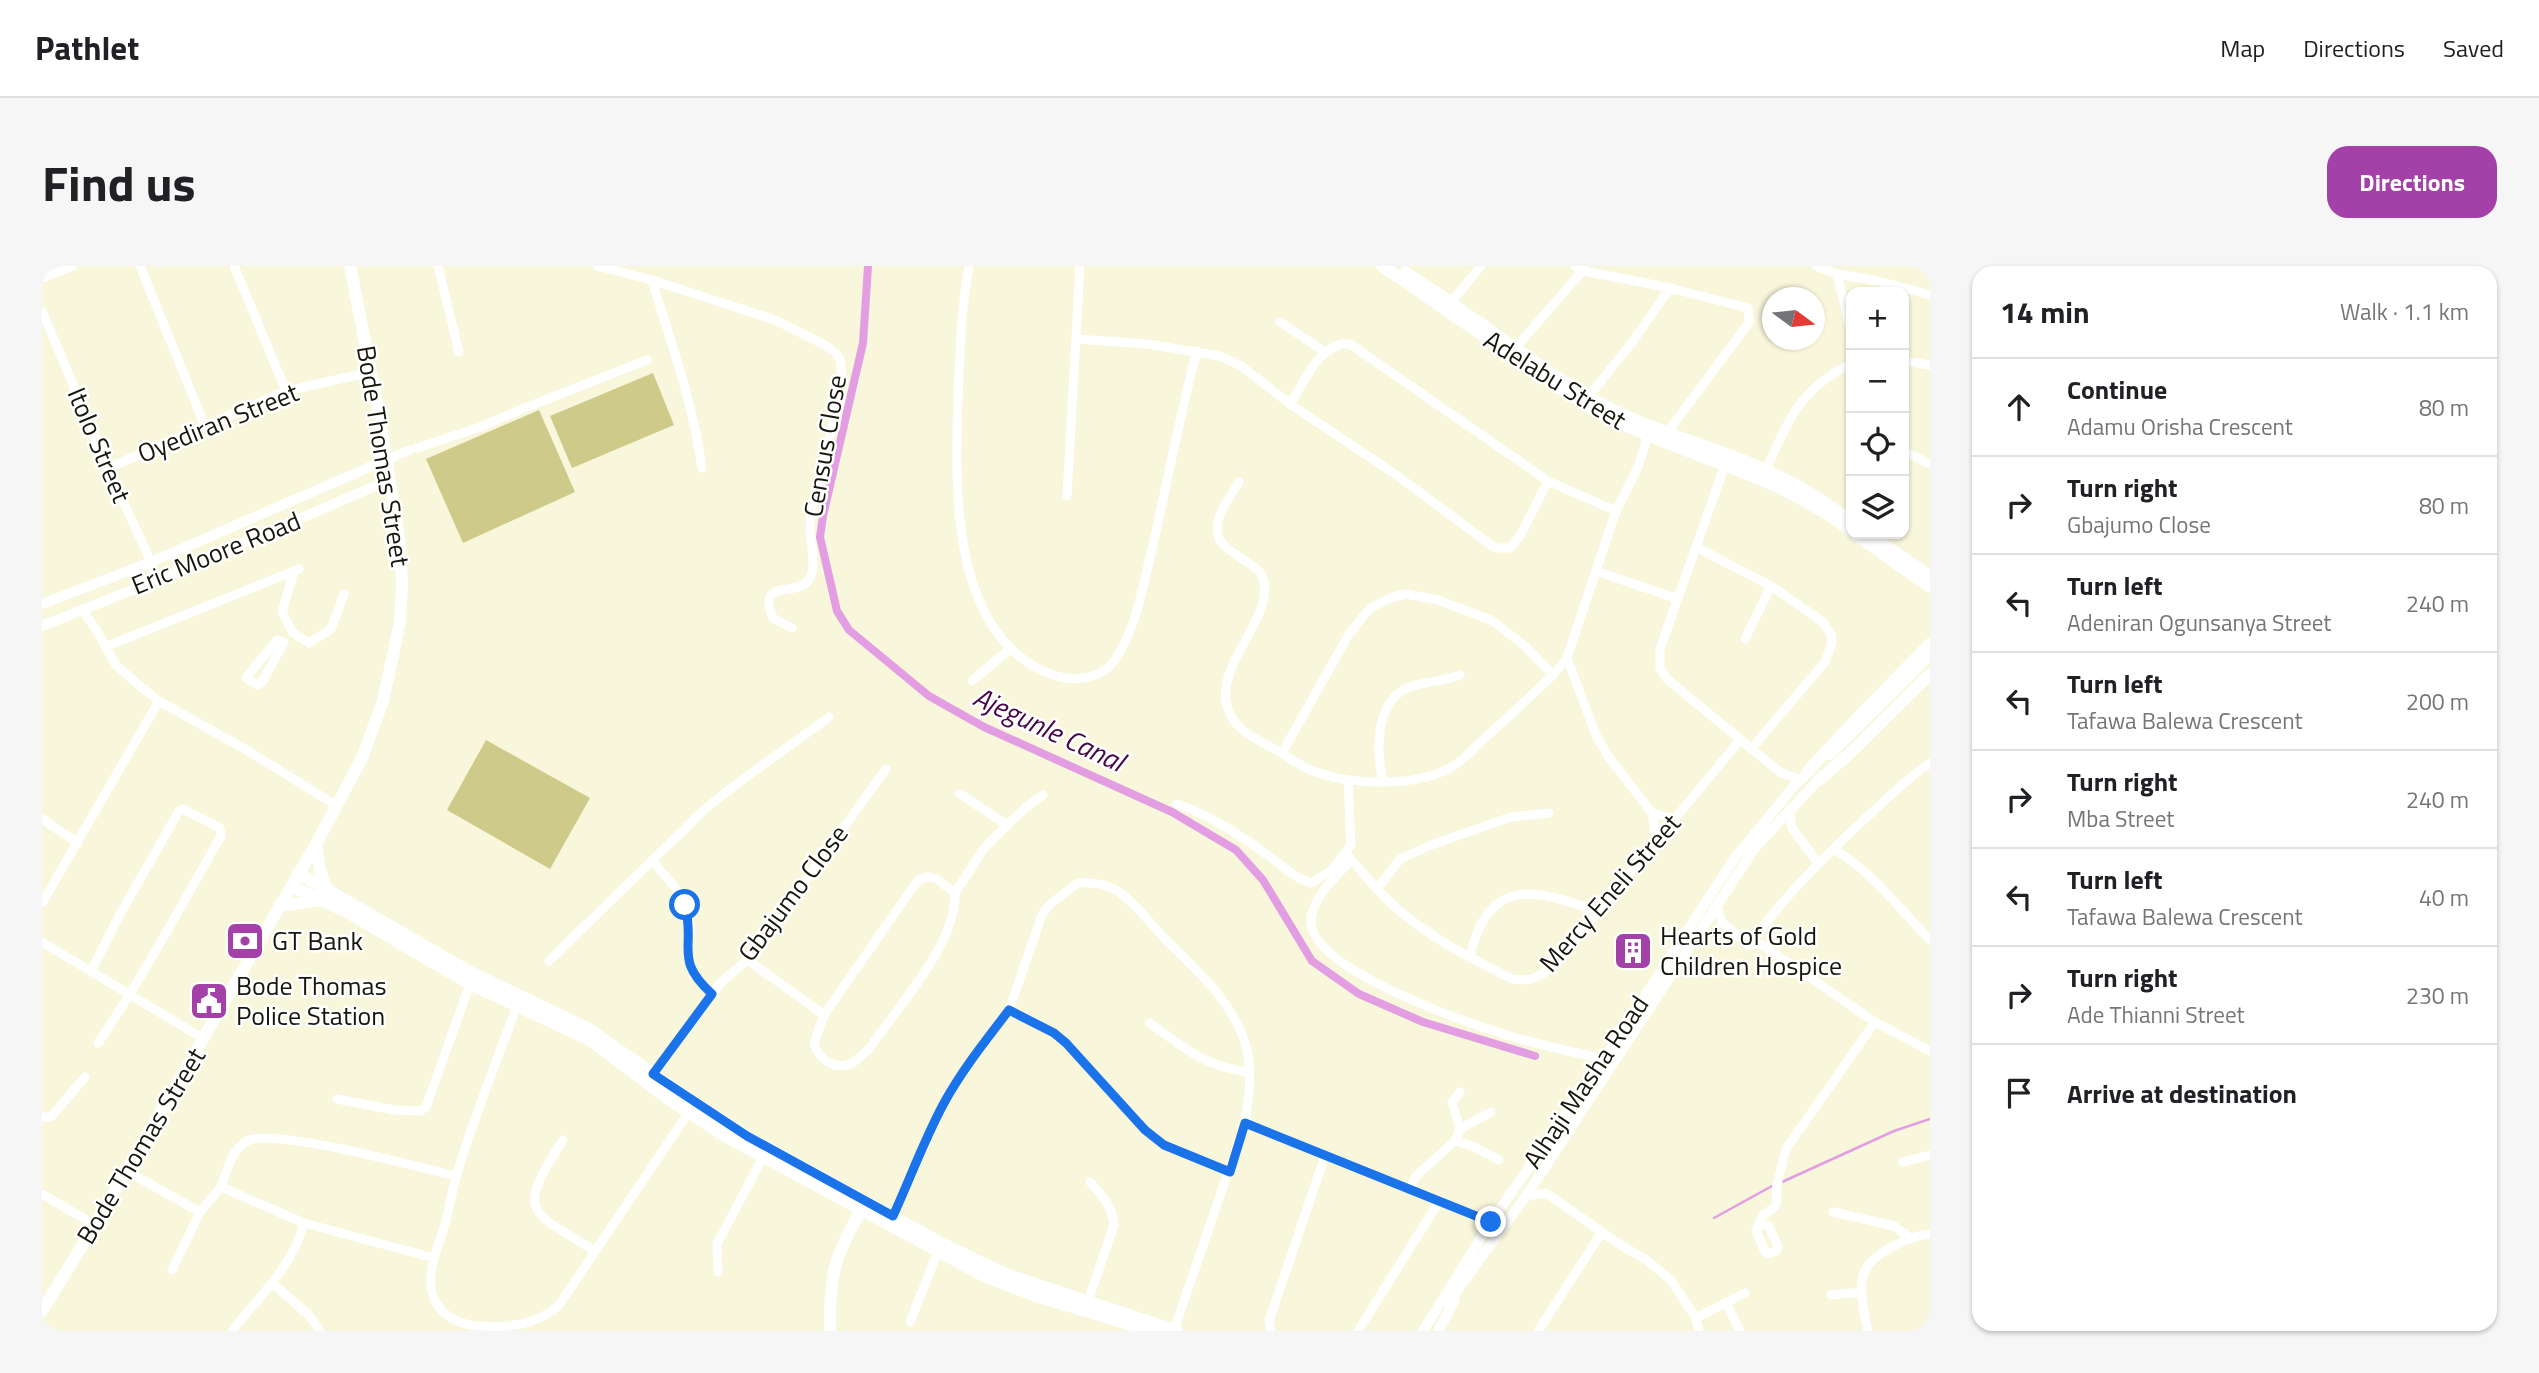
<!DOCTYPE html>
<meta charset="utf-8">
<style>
body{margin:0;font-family:"Titillium Web",sans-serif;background:#f6f6f6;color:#202124}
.controls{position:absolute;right:21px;top:21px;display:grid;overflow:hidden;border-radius:14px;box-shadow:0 2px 5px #0004}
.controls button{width:63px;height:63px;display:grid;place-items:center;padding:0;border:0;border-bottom:2px solid #e0e0e0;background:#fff;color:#202124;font:35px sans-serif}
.compass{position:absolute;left:1720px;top:21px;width:63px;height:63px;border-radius:50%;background:#fff;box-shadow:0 2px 5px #0004;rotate:105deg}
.stop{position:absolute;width:21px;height:21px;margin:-16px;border:5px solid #1a73e8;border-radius:50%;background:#fff}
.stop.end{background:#1a73e8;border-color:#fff;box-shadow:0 2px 7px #0008}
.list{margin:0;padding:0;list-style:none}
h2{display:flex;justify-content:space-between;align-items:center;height:91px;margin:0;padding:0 28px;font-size:30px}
h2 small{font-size:23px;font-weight:400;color:#757577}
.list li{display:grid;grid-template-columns:46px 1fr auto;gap:21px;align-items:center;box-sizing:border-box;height:98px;padding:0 28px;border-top:2px solid #e0e0e0}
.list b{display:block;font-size:26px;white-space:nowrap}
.list p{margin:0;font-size:23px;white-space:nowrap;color:#757577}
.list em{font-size:23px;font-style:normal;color:#757577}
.icon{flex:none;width:38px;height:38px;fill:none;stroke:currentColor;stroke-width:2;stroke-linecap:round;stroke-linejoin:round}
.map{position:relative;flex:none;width:1888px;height:1065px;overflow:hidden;border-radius:21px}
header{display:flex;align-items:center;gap:42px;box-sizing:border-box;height:98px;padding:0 35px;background:#fff;border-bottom:2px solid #e0e0e0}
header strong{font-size:33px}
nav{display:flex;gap:38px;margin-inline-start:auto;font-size:24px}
.intro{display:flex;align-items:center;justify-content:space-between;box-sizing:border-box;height:168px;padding:0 42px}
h1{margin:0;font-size:49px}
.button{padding:18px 32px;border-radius:21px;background:#a341a8;color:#fff;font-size:24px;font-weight:700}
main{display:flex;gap:42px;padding:0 42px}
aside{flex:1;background:#fff;border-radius:21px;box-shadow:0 2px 5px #0004}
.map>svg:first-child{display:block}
.green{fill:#cdca8a}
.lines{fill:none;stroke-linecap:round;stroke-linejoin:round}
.stream{stroke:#e29de3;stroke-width:2.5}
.canal{stroke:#e29de3;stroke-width:8}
.minor{stroke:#fff;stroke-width:9}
.tertiary{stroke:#fff;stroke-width:10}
.secondary{stroke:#fff;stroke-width:12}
.route{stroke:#1a73e8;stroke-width:9}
.labels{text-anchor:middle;stroke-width:5;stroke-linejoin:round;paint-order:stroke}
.street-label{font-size:26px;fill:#16160c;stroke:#fff}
.poi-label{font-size:26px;fill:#16160c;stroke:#fff;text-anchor:start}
.water-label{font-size:28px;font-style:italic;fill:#460749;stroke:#fff}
</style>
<header>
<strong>Pathlet</strong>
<nav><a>Map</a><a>Directions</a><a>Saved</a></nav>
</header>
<div class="intro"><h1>Find us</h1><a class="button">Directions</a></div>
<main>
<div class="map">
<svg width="1888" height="1065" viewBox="0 0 1888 1065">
<rect width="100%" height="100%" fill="#f8f7db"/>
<!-- green -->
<path class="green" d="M611 107 632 159 530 202 508 150Z
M497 144 533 226 421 277 384 193Z
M444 474 548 532 508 603 405 544Z"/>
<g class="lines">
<!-- stream -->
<path class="stream" d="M1740 916 1852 865 1888 853
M1672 952 1730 920"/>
<!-- canal -->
<path class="canal" d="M826 0 821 77 781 250 778 271 795 345 807 364 887 430 942 461 1130 546 1194 584 1221 614 1270 695 1317 728 1381 756 1493 790"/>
<!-- minor -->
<path class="minor" d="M98 0 163 160
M192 0 244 125
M396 0 417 86
M555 0 610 14 733 54 783 79 793 86 798 93 800 113C795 138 790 163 784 188 778 212 769 237 768 262 768 276 776 303 766 315 753 331 714 312 731 352L750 362
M927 0C919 43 918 87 916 131 913 222 907 374 1014 410 1033 416 1060 412 1072 395 1092 367 1099 329 1107 296 1124 226 1136 155 1155 85
M1533 0 1542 5 1628 22 1706 42 1707 56 1703 62 1625 167
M1774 0 1795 8 1836 15 1888 29
M1795 8 1809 64
M0 12 31 0
M610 14C629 77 651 137 660 202
M1407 39 1439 0
M0 45 66 202 109 296 114 313
M1238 56 1283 86
M1034 73 1105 78 1178 90 1199 100 1248 138
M1470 86 1543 2
M1862 95 1888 99
M1543 135 1591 75 1628 22
M375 182 436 162 480 143 605 94
M1862 185 1888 198
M344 194 368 184
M1684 196 1618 383V402L1625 413 1739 507 1758 513
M66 202 244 125 329 106
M1724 204C1746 155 1758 122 1809 98
M1506 215 1478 270 1468 282H1453L1357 211 1248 138C1262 117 1279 74 1308 78L1506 215 1574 245
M1197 216C1185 236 1161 264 1186 283 1197 291 1208 297 1218 306 1240 344 1177 392 1184 435 1188 465 1217 474 1240 487 1247 492 1255 497 1262 501 1302 520 1375 523 1413 499 1424 492 1434 480 1444 471 1467 450 1489 430 1511 409L1525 392 1574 245 1596 201 1607 166
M1025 230 1038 0
M1654 281 1729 320 1781 356 1789 368 1790 377 1783 396 1709 483
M252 305 240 346 251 367 267 377 289 363 302 328
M1554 305 1636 333
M40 343 55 365 74 399 100 422 117 435 208 486 295 540
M1703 373 1729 320
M235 374 242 376 220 416 216 419 204 412Z
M63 381 257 303
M1525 392 1554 469 1566 490 1610 547 1615 577
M930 415 969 382
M1240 487 1307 368 1328 342 1351 331 1364 328 1396 334 1449 354 1483 380 1511 409
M1341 515C1334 485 1333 437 1365 422 1382 415 1401 416 1418 409
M918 528 965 559
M1135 538C1169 549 1198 570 1227 590 1242 600 1251 612 1269 617L1290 604 1309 579 1306 514
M1747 544 1750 562 1776 597
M1507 547 1469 551 1389 579 1358 593 1335 623C1372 664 1422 689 1470 713 1492 717 1501 709 1515 695L1698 474
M1610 547 1633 553
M0 553 36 577
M1792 583C1830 606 1857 642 1888 674
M1306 590 1335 623
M1309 594C1295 610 1269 632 1269 656 1270 703 1418 754 1458 767 1492 778 1527 785 1562 793
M611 595C621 609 637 622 643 639 659 680 627 688 670 728
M887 611 895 613 913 627C915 677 855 742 827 783 822 787 818 792 813 795 796 807 776 794 772 777L782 749 871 621 877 613Z
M913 627 943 581 983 542 1001 529
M0 637 117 435
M1674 639 1680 656 1707 679 1719 678 1833 756 1888 785
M0 676 162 773
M1707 679C1743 629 1782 591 1827 549 1846 532 1866 511 1888 497
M1428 690C1447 610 1492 623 1555 645
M706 694 782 749
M507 695 663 543 692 520 787 451
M49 705 77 650 137 545 141 543 178 562 179 570C139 640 101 711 56 777
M475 740C454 797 431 853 414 911 410 927 407 942 403 958 397 979 383 1008 391 1030 398 1050 418 1059 437 1060 467 1062 495 1059 517 1039L649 843
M967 744 995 757 1024 777 1103 864 1122 879 1188 906
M1108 757C1145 784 1161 800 1207 806
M609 812 680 715 706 694 844 503
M295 833 352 844 378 845 384 841 428 718
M0 851H9L43 811
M1203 857 1449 956
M1418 863 1449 846
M521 874C474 947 486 944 553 985
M1413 875 1418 863 1410 836 1418 826
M1861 896 1888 889
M83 904 158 946 179 921 262 957 392 992
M179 921C185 905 189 884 205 875 230 861 379 902 415 910
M1368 922 1374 910 1413 875 1430 880 1457 894
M0 928 53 959
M1484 930 1504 927 1580 980 1603 993 1628 1013 1654 1052 1657 1065
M1791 946 1852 960 1868 972
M849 953 902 837 921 806 967 744 1000 649 1007 639 1036 617C1050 616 1065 618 1077 626 1094 638 1108 657 1122 672 1154 704 1189 733 1203 777 1211 803 1207 831 1203 857L1132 1064
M1718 959H1726L1736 980 1734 985 1726 988 1723 986 1714 964 1721 949 1733 941 1735 936 1734 923 1744 883 1833 756
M130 1004 158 946
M676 1006 675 978 721 891
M230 1017 267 1049 278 1065
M1789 1029 1820 1026
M1046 1035 1072 959C1070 940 1060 929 1048 916
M1684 1037 1698 1065
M1654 1052 1703 1027
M868 1056 898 980
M190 1065C217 1030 251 1001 262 957
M1229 1065 1227 1055 1283 890
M1316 1065 1398 934
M1496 1065 1560 966
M1826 1065C1822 1049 1817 1026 1821 1010 1826 988 1867 970 1888 968"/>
<!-- tertiary -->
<path class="tertiary" d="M0 338 109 296 344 194
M0 360 125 310 347 214
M1788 489 1888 390
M1406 1037 1484 930 1712 583 1781 509
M1381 1065 1449 956 1562 793 1692 593 1752 520 1772 501
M1396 1065 1413 1034"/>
<!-- secondary -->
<path class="secondary" d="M1340 0C1393 35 1444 73 1498 108 1520 123 1541 139 1565 151 1647 192 1734 207 1809 265
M1363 6C1432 49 1495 104 1567 142 1618 168 1674 181 1726 205 1754 218 1779 233 1803 251
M1813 268 1888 321
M1826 268 1888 310
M1766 505 1822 445 1888 378
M1777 514 1806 489 1888 408
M274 578 278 604 285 623
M256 607 428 706 545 762 662 843 704 870 899 977 963 1008 1135 1065
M249 620 305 646 428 718 548 774 626 833 683 870 944 1011 994 1030 1110 1065
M237 640 278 634
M0 1045 53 959 274 578 320 492 341 435 358 356 360 319 358 279 337 148 308 0
M788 1065C787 1009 792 992 819 944"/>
</g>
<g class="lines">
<!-- route -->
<path class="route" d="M643 639C654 683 631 692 670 728L611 808 705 870 851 950C868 913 882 874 902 837 920 804 944 774 967 744L1012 767 1024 777 1103 864 1122 879 1188 906 1203 857 1449 956"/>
</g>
<!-- icons -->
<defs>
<symbol id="bank-square" viewBox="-11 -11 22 22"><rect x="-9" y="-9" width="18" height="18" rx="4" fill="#a341a8" stroke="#fff"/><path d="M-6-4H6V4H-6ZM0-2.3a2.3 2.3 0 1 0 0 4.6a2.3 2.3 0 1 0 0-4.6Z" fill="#fff"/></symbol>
<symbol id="building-square" viewBox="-11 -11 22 22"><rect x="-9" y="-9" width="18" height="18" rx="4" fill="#a341a8" stroke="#fff"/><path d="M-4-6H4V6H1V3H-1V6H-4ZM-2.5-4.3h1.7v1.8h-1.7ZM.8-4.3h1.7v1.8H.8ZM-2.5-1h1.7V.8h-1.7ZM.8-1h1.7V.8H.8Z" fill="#fff"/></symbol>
<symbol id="civic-square" viewBox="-11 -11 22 22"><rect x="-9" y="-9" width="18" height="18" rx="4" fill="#a341a8" stroke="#fff"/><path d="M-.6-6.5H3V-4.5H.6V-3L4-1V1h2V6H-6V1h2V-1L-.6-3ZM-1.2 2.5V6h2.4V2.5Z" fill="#fff"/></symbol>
</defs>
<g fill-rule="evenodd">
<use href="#bank-square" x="181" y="653" width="44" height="44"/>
<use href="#building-square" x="1569" y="663" width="44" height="44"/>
<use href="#civic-square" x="145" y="713" width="44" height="44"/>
</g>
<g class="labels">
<!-- street labels -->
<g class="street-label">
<text transform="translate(1513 114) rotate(32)" y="9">Adelabu Street</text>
<text transform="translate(176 157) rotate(-22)" y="9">Oyediran Street</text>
<text transform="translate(57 179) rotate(67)" y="9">Itolo Street</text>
<text transform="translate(783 180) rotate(-80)" y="9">Census Close</text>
<text transform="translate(341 190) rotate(81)" y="9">Bode Thomas Street</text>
<text transform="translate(174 287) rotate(-22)" y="9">Eric Moore Road</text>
<text transform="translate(751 627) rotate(-53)" y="9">Gbajumo Close</text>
<text transform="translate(1568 627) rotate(-49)" y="9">Mercy Eneli Street</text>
<text transform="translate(1544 816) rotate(-56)" y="9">Alhaji Masha Road</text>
<text transform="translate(99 880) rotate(-59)" y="9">Bode Thomas Street</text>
</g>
<!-- poi labels -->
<g class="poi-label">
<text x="1618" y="679">Hearts of Gold<tspan x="1618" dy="30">Children Hospice</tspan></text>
<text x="230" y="684">GT Bank</text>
<text x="194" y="729">Bode Thomas<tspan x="194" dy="30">Police Station</tspan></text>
</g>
<!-- water labels -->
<g class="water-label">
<text transform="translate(1007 463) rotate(25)" y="10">Ajegunle Canal</text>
</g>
</g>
</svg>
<div class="controls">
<button>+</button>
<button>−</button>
<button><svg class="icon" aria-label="locate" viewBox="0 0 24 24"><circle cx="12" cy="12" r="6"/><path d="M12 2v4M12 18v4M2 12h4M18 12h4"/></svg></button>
<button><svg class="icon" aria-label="layers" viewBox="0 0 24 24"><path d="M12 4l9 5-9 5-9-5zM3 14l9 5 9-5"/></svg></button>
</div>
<svg class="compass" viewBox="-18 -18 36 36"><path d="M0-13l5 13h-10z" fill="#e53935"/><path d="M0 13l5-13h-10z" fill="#757577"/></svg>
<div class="stop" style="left:643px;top:639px"></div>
<div class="stop end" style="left:1449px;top:956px"></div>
</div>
<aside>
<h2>14 min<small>Walk · 1.1 km</small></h2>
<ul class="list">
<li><svg class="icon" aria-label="ahead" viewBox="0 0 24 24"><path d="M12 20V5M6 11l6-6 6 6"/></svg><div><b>Continue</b><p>Adamu Orisha Crescent</p></div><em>80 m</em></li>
<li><svg class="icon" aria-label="right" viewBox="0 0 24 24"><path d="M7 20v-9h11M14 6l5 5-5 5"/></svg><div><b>Turn right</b><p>Gbajumo Close</p></div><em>80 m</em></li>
<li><svg class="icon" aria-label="left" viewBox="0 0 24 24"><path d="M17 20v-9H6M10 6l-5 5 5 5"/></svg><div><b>Turn left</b><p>Adeniran Ogunsanya Street</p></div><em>240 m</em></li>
<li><svg class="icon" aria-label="left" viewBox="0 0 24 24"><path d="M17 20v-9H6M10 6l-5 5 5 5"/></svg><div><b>Turn left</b><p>Tafawa Balewa Crescent</p></div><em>200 m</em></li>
<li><svg class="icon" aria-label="right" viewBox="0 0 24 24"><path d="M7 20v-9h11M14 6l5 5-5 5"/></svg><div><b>Turn right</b><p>Mba Street</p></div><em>240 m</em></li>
<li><svg class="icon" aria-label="left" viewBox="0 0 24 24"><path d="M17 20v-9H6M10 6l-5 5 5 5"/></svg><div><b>Turn left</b><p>Tafawa Balewa Crescent</p></div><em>40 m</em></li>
<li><svg class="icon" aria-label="right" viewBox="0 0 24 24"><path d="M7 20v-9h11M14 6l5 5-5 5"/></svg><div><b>Turn right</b><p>Ade Thianni Street</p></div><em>230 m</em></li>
<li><svg class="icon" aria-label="arrive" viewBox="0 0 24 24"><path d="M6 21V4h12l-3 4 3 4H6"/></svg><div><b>Arrive at destination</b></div></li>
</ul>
</aside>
</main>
